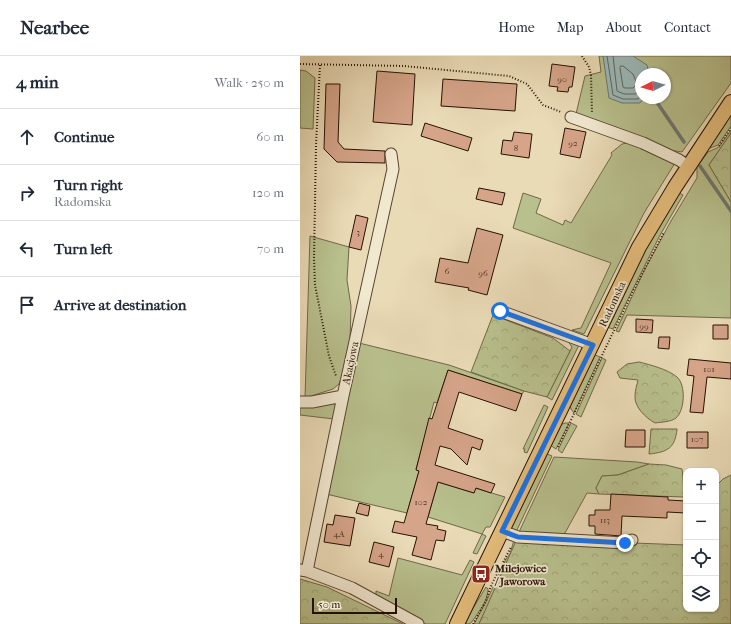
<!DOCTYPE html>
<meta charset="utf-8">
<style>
body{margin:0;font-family:"IM FELL French Canon",serif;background:#f6f6f7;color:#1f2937}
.controls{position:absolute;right:12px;bottom:12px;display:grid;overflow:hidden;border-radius:8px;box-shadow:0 1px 3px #0004}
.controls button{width:36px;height:36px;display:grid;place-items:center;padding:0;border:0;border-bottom:1px solid #e0e1e3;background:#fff;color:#1f2937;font:20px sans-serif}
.compass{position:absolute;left:335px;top:12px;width:36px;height:36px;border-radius:50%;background:#fff;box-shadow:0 1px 3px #0004;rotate:265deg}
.scale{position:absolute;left:12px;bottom:10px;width:85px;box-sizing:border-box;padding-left:4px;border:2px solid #271102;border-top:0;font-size:11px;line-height:14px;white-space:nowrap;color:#271102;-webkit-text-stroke:3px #f1e8d0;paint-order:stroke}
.stop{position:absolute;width:12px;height:12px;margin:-9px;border:3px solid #1a73e8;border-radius:50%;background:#fff}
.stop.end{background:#1a73e8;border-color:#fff;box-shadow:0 1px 4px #0008}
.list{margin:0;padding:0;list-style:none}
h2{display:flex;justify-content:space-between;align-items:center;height:52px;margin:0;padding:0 16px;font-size:17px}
h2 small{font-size:13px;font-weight:400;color:#747a83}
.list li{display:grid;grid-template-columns:26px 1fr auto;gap:12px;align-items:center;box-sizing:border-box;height:56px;padding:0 16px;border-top:1px solid #e0e1e3}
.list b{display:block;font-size:15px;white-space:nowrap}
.list p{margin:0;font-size:13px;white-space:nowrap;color:#747a83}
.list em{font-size:13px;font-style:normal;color:#747a83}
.icon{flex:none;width:22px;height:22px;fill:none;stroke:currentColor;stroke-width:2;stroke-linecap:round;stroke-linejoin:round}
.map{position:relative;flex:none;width:431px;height:568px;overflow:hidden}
header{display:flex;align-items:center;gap:24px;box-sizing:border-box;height:56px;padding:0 20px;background:#fff;border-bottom:1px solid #e0e1e3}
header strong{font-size:19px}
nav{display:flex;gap:22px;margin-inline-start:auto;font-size:14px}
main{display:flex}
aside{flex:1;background:#fff}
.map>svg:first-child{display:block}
.green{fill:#b8c08d;stroke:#706848;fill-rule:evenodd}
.forest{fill:url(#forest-crowns);stroke:#706848}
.water{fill:#9bb9b8;stroke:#6d766f}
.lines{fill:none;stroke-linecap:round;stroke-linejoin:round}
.shore{stroke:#61655d;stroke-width:1}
.stream{stroke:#6d766f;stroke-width:3.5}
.building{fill:#d5a489;stroke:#271102}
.minor-casing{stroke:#58442f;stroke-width:13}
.major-casing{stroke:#271102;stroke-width:16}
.path{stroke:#271102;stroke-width:2;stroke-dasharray:1 2;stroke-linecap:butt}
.minor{stroke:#f1e8d0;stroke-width:11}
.major{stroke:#e5be7c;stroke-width:14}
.route{stroke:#1a73e8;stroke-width:5}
.labels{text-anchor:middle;stroke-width:3.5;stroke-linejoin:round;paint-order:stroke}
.number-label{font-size:9px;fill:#523624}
.street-label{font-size:11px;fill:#271102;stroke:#f1e8d0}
.poi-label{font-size:11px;font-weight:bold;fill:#271102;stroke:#f1e8d0;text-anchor:start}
</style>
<header>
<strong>Nearbee</strong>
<nav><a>Home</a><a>Map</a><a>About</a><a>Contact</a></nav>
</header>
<main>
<aside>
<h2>4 min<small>Walk · 250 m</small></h2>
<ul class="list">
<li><svg class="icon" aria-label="ahead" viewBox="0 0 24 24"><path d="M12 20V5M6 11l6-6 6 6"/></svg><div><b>Continue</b></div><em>60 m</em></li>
<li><svg class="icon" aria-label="right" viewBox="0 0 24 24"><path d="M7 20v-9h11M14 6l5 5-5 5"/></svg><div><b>Turn right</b><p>Radomska</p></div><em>120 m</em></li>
<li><svg class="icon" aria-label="left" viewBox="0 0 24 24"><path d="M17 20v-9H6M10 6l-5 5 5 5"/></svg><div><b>Turn left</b></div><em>70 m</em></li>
<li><svg class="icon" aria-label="arrive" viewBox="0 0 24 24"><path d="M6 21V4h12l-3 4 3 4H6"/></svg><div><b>Arrive at destination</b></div></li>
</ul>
</aside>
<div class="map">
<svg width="431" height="568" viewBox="0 0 431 568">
<defs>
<pattern id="forest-crowns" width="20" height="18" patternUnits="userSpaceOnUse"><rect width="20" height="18" fill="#b8c08d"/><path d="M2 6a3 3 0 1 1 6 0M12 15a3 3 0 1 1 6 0" fill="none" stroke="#9ea478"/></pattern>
</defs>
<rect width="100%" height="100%" fill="#eadbb7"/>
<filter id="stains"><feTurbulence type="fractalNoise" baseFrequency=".005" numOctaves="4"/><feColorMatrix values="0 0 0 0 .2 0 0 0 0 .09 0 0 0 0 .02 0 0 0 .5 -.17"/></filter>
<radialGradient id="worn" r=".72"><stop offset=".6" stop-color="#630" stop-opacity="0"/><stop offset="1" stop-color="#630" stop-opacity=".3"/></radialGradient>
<!-- green -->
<path class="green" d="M299 0H431V27L382 96 364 93 276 58 285 20 301 16ZM341 18H365V42H341Z
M0 14 6 15 15 22 13 73 0 72Z
M431 58V70L418 89 405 94Z
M431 74V77L409 109 431 146V262L327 259 319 276 316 275 344 215 371 165 397 122V111L408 96 419 91Z
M327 87 335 89 375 107 344 157 284 278 272 274 281 272 311 207 213 172 223 137 241 143 236 157 263 169 265 164 271 167 312 99 311 97 322 88Z
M379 137 383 139 359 181 313 273 307 271 357 170Z
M10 180 49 191 47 224 51 250 50 285 42 319 39 328 33 333 5 342Z
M267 284 279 289 252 344 247 341 272 291Z
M59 287 149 309 224 335 222 338 148 314 137 347 134 346 116 413 119 415 107 457 26 438Z
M293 298 300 301 274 357 271 353 270 349Z
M302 302 306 304 281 361 276 358Z
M37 345 34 363 0 359V350Z
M244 349 248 351 227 397 224 396 225 393H223Z
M265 367H269L256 393 250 389 260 369Z
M271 367 277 370 262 397 258 394Z
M247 398 252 400 216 476 210 473 245 399Z
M254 401 337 406 349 408 318 419 302 420 296 432 299 438 287 437 265 477 260 480 226 479 222 476 220 477 219 476Z
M138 426 174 437 175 432 205 441 190 471H186L182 478 186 480 177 498 173 497 182 478 128 461Z
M214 484 216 485 212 497 179 568H174L186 546 206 503 210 498Z
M98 502 162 519 170 504 174 506 145 568H126L76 539V535L89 540Z
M186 531 188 533C188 545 178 557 171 567L168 568 164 567Z"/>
<!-- forest -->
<path class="forest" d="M431 77V146L409 109Z
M193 259 253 282 270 295 247 341 224 335 171 316Z
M339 306C351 309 367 313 377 321 386 329 385 354 376 362 371 366 361 366 355 367 346 362 334 351 335 340 335 334 337 329 338 324L320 322 317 316 327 308Z
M351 373H377C375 392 368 396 349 398Z
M349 408 366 409 382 413 383 421 384 441 299 438 296 432 302 420 318 419Z
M431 419V568H179L216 485 334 487 386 489V553H416V430L423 423Z
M0 523 27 531 103 568H0Z"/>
<!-- water -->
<path class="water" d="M303 0H333L347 9 349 18H341V42H344L340 47H322L309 42Z"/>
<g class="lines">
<!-- shore -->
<path class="shore" d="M307 0 313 39 323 43H338L341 39
M313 0 317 35 324 38H335L341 34
M321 10H323L333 18 337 28 333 32H325L323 31 320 12Z"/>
<!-- stream -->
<path class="stream" d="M354 42 384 86
M400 110 431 155"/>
</g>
<!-- building -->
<path class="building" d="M252 8 275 11 272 31H269L268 36 257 35 258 31 249 30Z
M77 15 115 18 112 69 73 66Z
M143 23 217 28 215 55 141 50Z
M26 28H40L38 86 44 93 85 95V107L37 106 24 93Z
M125 67 172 82 168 95 121 80Z
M265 72 286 76 280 102 260 98Z
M214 76 232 78 229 102 201 98 203 84 212 85Z
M179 132 205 137 202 149 176 143Z
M56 159 68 162 61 194 49 191Z
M177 172 203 179 187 239 168 234 169 232 135 226 140 202 168 207Z
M336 263 353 264 352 277 336 276Z
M413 269H428V283H413Z
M359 281H370L369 293 358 292Z
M389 303 431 307V323L407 321 403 357 390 356 394 320 387 319Z
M148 314 222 338 216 355 159 336 148 372 183 384 180 394 172 391 167 409 151 393 140 390 135 409 195 428 191 437 176 432 174 437 138 426 126 468 138 470 137 473 146 475 144 485 136 484 131 504 112 499 117 481 92 476 95 465 104 467 119 415 116 414 129 362 132 363Z
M326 374H345V391H325Z
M387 376H408V392H387Z
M311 438 368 441V444L386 445V457L367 456V462L322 460 321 480 295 478V470H289V459H295V454H310Z
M59 447 70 450 68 460 56 457Z
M35 459 55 462 50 490 24 486 27 468 33 469Z
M74 486 94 491 89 511 69 506Z"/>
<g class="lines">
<defs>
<path id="minor" d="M271 61 343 87 379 104 388 110
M200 255 293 289
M0 346H12L43 340
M202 475 218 481 325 487 332 484
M0 514 7 515 52 532 118 568
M7 515 43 340 93 113 91 98"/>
<path id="major" d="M157 568 339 191 375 131 431 46"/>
</defs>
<!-- minor casing -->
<use href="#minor" class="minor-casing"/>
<!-- major casing -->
<use href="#major" class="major-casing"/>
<!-- path -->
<path class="path" d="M282 0 289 11 291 19 292 57
M0 8 104 10 209 20 227 28 243 49 261 56
M20 9 16 89 14 202 15 229 29 300 36 320
M419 90 431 72
M258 391 332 237 364 176
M173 568 186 545 190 532 211 491"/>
<!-- minor -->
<use href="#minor" class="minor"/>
<!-- major -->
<use href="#major" class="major"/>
</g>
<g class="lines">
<!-- route -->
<path class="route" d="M200 255 293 289 202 475 218 481 325 487"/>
</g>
<!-- icons -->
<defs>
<symbol id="bus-square" viewBox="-11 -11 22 22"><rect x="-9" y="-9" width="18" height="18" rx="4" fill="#8f2418" stroke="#f1e8d0"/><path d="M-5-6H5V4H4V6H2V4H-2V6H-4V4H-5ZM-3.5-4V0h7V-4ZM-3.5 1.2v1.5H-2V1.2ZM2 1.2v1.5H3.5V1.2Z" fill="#fff"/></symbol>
</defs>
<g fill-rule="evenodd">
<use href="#bus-square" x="170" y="507" width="22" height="22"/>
</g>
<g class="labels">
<!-- number labels -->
<g class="number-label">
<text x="262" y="26">90</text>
<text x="273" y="90">92</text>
<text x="216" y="95">8</text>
<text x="58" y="179">3</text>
<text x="147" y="218">6</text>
<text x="183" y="220">96</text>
<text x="344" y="273">99</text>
<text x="409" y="316">101</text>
<text x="397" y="386">107</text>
<text x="121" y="449">102</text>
<text x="305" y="467">113</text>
<text x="39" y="481">4A</text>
<text x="81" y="501">4</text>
</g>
<!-- street labels -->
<g class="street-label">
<text transform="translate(312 248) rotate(-65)" y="4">Radomska</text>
<text transform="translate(50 307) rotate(-78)" y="4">Akacjowa</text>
</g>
<!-- poi labels -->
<g class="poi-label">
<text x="195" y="516">Milejowice<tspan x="195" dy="13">/ Jaworowa</tspan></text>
</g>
</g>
<rect width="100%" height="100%" filter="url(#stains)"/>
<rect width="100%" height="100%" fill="url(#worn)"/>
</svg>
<div class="controls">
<button>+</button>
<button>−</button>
<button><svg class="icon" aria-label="locate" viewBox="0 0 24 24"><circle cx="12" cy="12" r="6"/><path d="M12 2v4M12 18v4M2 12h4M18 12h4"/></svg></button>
<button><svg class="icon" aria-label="layers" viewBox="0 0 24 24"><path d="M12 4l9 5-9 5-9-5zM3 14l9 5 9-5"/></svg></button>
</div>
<svg class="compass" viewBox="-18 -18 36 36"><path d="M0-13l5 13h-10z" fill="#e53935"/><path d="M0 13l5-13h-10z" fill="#747a83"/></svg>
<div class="scale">50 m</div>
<div class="stop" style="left:200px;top:255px"></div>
<div class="stop end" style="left:325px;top:487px"></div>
</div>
</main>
